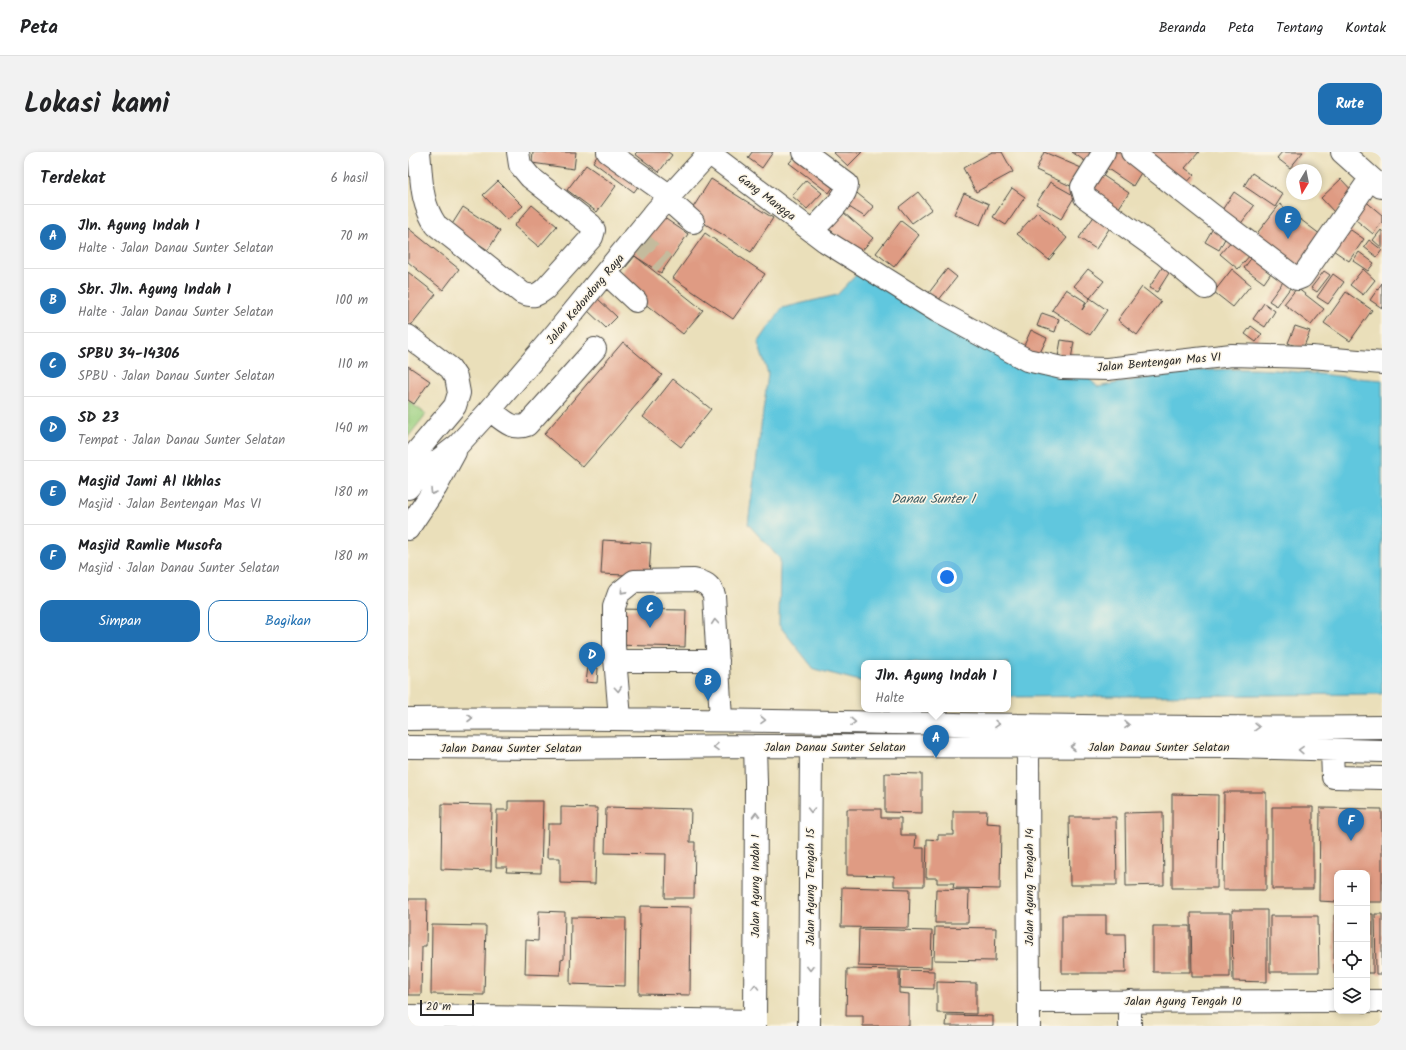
<!DOCTYPE html>
<html lang="id">
<meta charset="utf-8">
<style>
body{margin:0;font-family:Kalam,sans-serif;background:#f2f2f2;color:#202124}
.controls{position:absolute;right:12px;bottom:12px;display:grid;overflow:hidden;border-radius:8px;box-shadow:0 2px 6px #0003}
.controls button{width:36px;height:36px;display:grid;place-items:center;padding:0;border:0;border-bottom:1px solid #e0e0e0;background:#fff;color:#202124;font:20px sans-serif}
.compass{position:absolute;left:878px;top:12px;width:36px;height:36px;border-radius:50%;background:#fff;box-shadow:0 2px 6px #0003;rotate:190deg}
.scale{position:absolute;left:12px;bottom:10px;width:54px;box-sizing:border-box;padding-left:4px;border:2px solid #2b2b2b;border-top:0;font-size:11px;line-height:14px;white-space:nowrap;color:#2b2b2b;-webkit-text-stroke:3px #fcf5e5;paint-order:stroke}
.you{position:absolute;left:539px;top:425px;width:14px;height:14px;margin:-10px;border:3px solid #fff;border-radius:50%;background:#1a73e8;box-shadow:0 0 0 6px #1a73e833}
.badge{display:grid;place-items:center;width:26px;height:26px;border-radius:50%;background:#1f6fb2;color:#fff;font-size:13px;font-weight:700}
.pin{position:absolute;translate:-50% -33px;filter:drop-shadow(0 1px 2px #0008)}
.pin::after{content:'';position:absolute;top:21px;width:14px;height:12px;background:inherit;clip-path:polygon(0 0,100% 0,50% 100%)}
.popup{position:absolute;left:453px;top:508px;width:150px;height:52px;box-sizing:border-box;display:grid;place-content:center;border-radius:8px;background:#fff;filter:drop-shadow(0 1px 3px #0005);font-size:13px;white-space:nowrap;color:#757577}
.popup b{font-size:15px;color:#202124}
.popup::after{content:'';position:absolute;left:50%;top:100%;margin-left:-8px;border:8px solid transparent;border-top-color:#fff}
.list{margin:0;padding:0;list-style:none}
h2{display:flex;justify-content:space-between;align-items:center;height:52px;margin:0;padding:0 16px;font-size:17px}
h2 small{font-size:13px;font-weight:400;color:#757577}
.list li{display:grid;grid-template-columns:26px 1fr auto;gap:12px;align-items:center;box-sizing:border-box;height:64px;padding:0 16px;border-top:1px solid #e0e0e0}
.list b{display:block;font-size:15px;white-space:nowrap}
.list p{margin:0;font-size:13px;white-space:nowrap;color:#757577}
.list em{font-size:13px;font-style:normal;color:#757577}
.actions{display:flex;gap:8px;padding:12px 16px}
.actions a{flex:1;padding:9px 0;border:1px solid #1f6fb2;border-radius:12px;text-align:center;font-size:14px;color:#1f6fb2}
.actions .main{background:#1f6fb2;color:#fff}
.icon{flex:none;width:22px;height:22px;fill:none;stroke:currentColor;stroke-width:2;stroke-linecap:round;stroke-linejoin:round}
.map{position:relative;flex:none;width:974px;height:874px;overflow:hidden;border-radius:12px}
header{display:flex;align-items:center;gap:24px;box-sizing:border-box;height:56px;padding:0 20px;background:#fff;border-bottom:1px solid #e0e0e0}
header strong{font-size:19px}
nav{display:flex;gap:22px;margin-inline-start:auto;font-size:14px}
.intro{display:flex;align-items:center;justify-content:space-between;box-sizing:border-box;height:96px;padding:0 24px}
h1{margin:0;font-size:28px}
.button{padding:10px 18px;border-radius:12px;background:#1f6fb2;color:#fff;font-size:14px;font-weight:700}
main{display:flex;gap:24px;padding:0 24px}
aside{flex:1;background:#fff;border-radius:12px;box-shadow:0 2px 6px #0003}
.map>svg:first-child{display:block}
.green{fill:#9bd081;stroke:#637e56}
.water{fill:#61c7de;stroke:#467984}
.building{fill:#df9b83}
.lines{fill:none;stroke-linecap:round;stroke-linejoin:round}
.minor-tunnel{stroke:#c4bb9d;stroke-width:22;stroke-dasharray:22 11;stroke-linecap:butt}
.minor-casing{stroke:#484640;stroke-width:24}
.minor{stroke:#fff;stroke-width:22}
.oneway{stroke:#a0a0a0}
.labels{text-anchor:middle;stroke-width:3;stroke-linejoin:round;paint-order:stroke}
.street-label{font-size:12px;fill:#2b2b2b;stroke:#fcf5e5}
.water-label{font-size:13px;font-style:italic;fill:#3b5a61;stroke:#fcf5e5}
</style>
<header>
<strong>Peta</strong>
<nav><a>Beranda</a><a>Peta</a><a>Tentang</a><a>Kontak</a></nav>
</header>
<div class="intro"><h1>Lokasi kami</h1><a class="button">Rute</a></div>
<main>
<aside>
<h2>Terdekat<small>6 hasil</small></h2>
<ul class="list">
<li><span class="badge">A</span><div><b>Jln. Agung Indah 1</b><p>Halte · Jalan Danau Sunter Selatan</p></div><em>70 m</em></li>
<li><span class="badge">B</span><div><b>Sbr. Jln. Agung Indah 1</b><p>Halte · Jalan Danau Sunter Selatan</p></div><em>100 m</em></li>
<li><span class="badge">C</span><div><b>SPBU 34-14306</b><p>SPBU · Jalan Danau Sunter Selatan</p></div><em>110 m</em></li>
<li><span class="badge">D</span><div><b>SD 23</b><p>Tempat · Jalan Danau Sunter Selatan</p></div><em>140 m</em></li>
<li><span class="badge">E</span><div><b>Masjid Jami Al Ikhlas</b><p>Masjid · Jalan Bentengan Mas VI</p></div><em>180 m</em></li>
<li><span class="badge">F</span><div><b>Masjid Ramlie Musofa</b><p>Masjid · Jalan Danau Sunter Selatan</p></div><em>180 m</em></li>
</ul>
<div class="actions"><a class="main">Simpan</a><a>Bagikan</a></div>
</aside>
<div class="map">
<svg width="974" height="874" viewBox="0 0 974 874">
<rect width="100%" height="100%" fill="#fcf5e5"/>
<filter id="ink" filterUnits="userSpaceOnUse"><feTurbulence type="fractalNoise" baseFrequency=".025" numOctaves="2"/><feDisplacementMap in="SourceGraphic" scale="8" xChannelSelector="R" yChannelSelector="G"/><feConvolveMatrix kernelMatrix="1 2 1 2 8 2 1 2 1" color-interpolation-filters="sRGB"/></filter>
<filter id="wash" filterUnits="userSpaceOnUse"><feTurbulence type="fractalNoise" baseFrequency=".012" numOctaves="4" result="noise"/><feDisplacementMap in="SourceGraphic" scale="16" xChannelSelector="R" yChannelSelector="G"/><feGaussianBlur stdDeviation="0.9" result="paint"/><feColorMatrix in="noise" values="0 0 0 0 0 0 0 0 0 0 0 0 0 0 0 0 0 1.4 0 .05"/><feComposite in="paint" operator="in"/></filter>
<g filter="url(#wash)">
<rect width="100%" height="100%" fill="#eadfba"/>
<!-- green -->
<path class="green" d="M0 249 18 262 0 285Z"/>
<!-- water -->
<path class="water" d="M449 122 677 223 690 235C738 225 786 217 835 217 882 217 927 225 974 228V542L600 545V511H456V530L406 517 371 473 372 407 340 372 360 222 350 191 374 156 429 143Z"/>
<g id="blocks">
<!-- building -->
<path class="building" d="M125 0H168L166 17 124 11Z
M192 0 234 29 226 40 185 10Z
M229 0H260L264 3 251 20 227 2Z
M344 0H365L354 16 340 6Z
M391 0 430 28 421 41 381 11Z
M425 0H454L440 14Z
M584 0H594L605 20 568 40 555 16Z
M636 0 678 18 669 37 628 18Z
M664 0H687L681 12Z
M706 0H715L737 14 725 34 697 15Z
M730 0H791L777 16 786 23 775 35Z
M874 0H895L882 16 869 6Z
M178 13 208 34 189 60 159 38Z
M691 21 721 41 708 60 678 40Z
M844 21 875 42 867 55 836 34Z
M303 27 365 66 343 100 281 62Z
M933 27 947 42 927 61 913 46Z
M398 28 414 41 399 57 384 44Z
M90 29 115 54 99 68 75 43Z
M642 30 667 44 653 67 628 52Z
M604 36 617 45 598 73 585 65Z
M444 37 466 55 457 65 433 50Z
M510 40 524 57 504 71 491 55Z
M826 40 846 54 831 74 812 61Z
M556 41 581 52 572 73 546 62Z
M955 47 974 63V70L965 82 942 63Z
M872 52 917 86 889 123 843 89Z
M124 53 149 74 131 95 106 74Z
M428 54 465 86 451 102 414 71Z
M55 55 92 79 80 98 43 74Z
M629 60 659 86 641 108 609 82Z
M249 61 280 82 253 121 222 101Z
M687 63 703 74 688 97 671 86Z
M493 69 511 83 486 115 468 101Z
M808 71 821 79 811 98 797 90Z
M937 74 956 87 941 109 922 96Z
M0 76 51 117 35 138 0 110Z
M973 78 974 79V96L965 88Z
M297 81 357 122 325 167 265 126Z
M825 87 843 102 830 117 812 102Z
M961 88 974 98 969 105 956 95Z
M951 100 966 111 960 119 945 109Z
M847 101 867 115 856 131 836 116Z
M227 104 295 158 275 182 207 128Z
M759 108 766 113 749 140 741 136Z
M539 117 549 125 530 149 520 142Z
M680 117 696 129 682 146 666 134Z
M824 117 843 133 825 155 806 140Z
M955 117 967 128 955 143 942 133Z
M916 119 922 123 909 140 903 136Z
M0 120 28 142 0 177Z
M925 122 936 130 920 152 909 145Z
M880 123 888 128 869 154 861 149Z
M974 131V156L962 148Z
M734 135 753 150 729 183 710 168Z
M889 136 916 157 903 173 876 152Z
M658 137 678 150 674 158 682 146 699 158 682 183 644 158Z
M938 140 964 158 942 189 916 171Z
M189 146 209 165 198 176 178 157Z
M856 151 867 159 857 175 845 167Z
M634 161 651 167 647 180 629 174Z
M843 174 854 182 848 190 837 182Z
M887 174 902 179 895 197 880 191Z
M623 178 639 186 630 205 614 198Z
M653 188 666 190 663 207 650 205Z
M215 190 254 223 175 315 136 282Z
M0 214 22 229 6 252 0 248Z
M265 227 303 257 273 295 235 265Z
M195 388 243 391 241 424 193 422Z
M207 457 278 458 277 495 207 493Z
M180 515 190 516 189 531 178 530Z
M477 621 514 622V661L477 660Z
M816 640H858V738H815Z
M764 642 810 643 809 736H764Z
M100 649H135L133 721 98 720 99 715H88L89 658H100Z
M34 652 84 653 83 719 33 717Z
M153 655 189 656 187 732 152 731V706H139L140 672H153Z
M198 655 283 657 282 690H287L286 746H257L258 702 197 701Z
M864 655H905V737H864Z
M912 656 974 657V750H959V721H929V750L911 749Z
M439 657H473V666H493V683H508L507 696H516V734H486V724L439 723Z
M545 659H579L578 671 593 672 592 737 545 736 546 731H529V726H518L519 687 530 688V683H546V679H545Z
M755 660 756 733 718 734 717 661Z
M661 665H708L709 733H662Z
M434 735 502 737 501 776 433 775Z
M528 737 561 738 560 771H527Z
M0 747H19L18 794H14L13 843H0Z
M232 754 283 755 282 843 231 842Z
M824 758H859V830L825 829Z
M131 759 157 760 156 807 153 808 152 823 117 822 118 788 130 789Z
M783 761H822V825H784Z
M959 762H965V821H959Z
M967 762H974V822H968Z
M654 763H698V782H717L718 821H654Z
M926 763H929V821H926Z
M862 764H910L911 820H862Z
M163 765 218 766 217 834 162 832Z
M24 773 78 774 76 843 23 842Z
M745 774H782V820H745Z
M527 775 588 776 587 809 526 808Z
M451 777 524 779 523 816 450 814Z
M439 817 491 818V841L501 842V874H455V864H438Z
M493 818 526 819V837L492 836Z
M529 830 568 831V862L529 861Z
M539 863 585 864V874H538Z"/>
</g>
</g>
<g filter="url(#ink)">
<use href="#blocks" fill-opacity="0" stroke="#484640" stroke-width="1"/>
<g class="lines">
<!-- minor-tunnel -->
<path class="minor-tunnel" d="M227 85 256 112"/>
<defs>
<path id="minor" d="M11 0C14 27 12 50 28 73L114 141C125 145 128 144 137 137L184 85 186 78 183 73 122 25 112 13 110 0
M200 0 262 44
M396 0 439 32C440 45 413 69 404 79
M696 0 674 35 677 45 756 102 797 136
M724 0 803 62 889 127 894 125 962 27
M934 0 973 35
M301 1 417 89 529 159 619 208 654 216 699 217 824 203 903 205 974 211
M259 47 285 70
M198 121 228 149
M0 184 42 216 48 225 51 241 47 254 0 310
M82 258C94 267 104 279 119 273L187 197
M0 336 10 324 50 293 82 258 148 181 248 59 302 0
M0 377 28 335 47 300
M207 509H310
M212 566 206 494V455L211 441 226 429 286 428C297 430 302 433 306 443L313 567
M0 567C325 564 649 578 974 575
M0 595 140 596 347 594 827 595 974 599
M620 595 621 874
M924 599 925 625 974 626
M722 849V874
M959 849H974
M621 850 929 849
M0 864 347 869
M347 874 348 630 347 594
M401 874 403 595"/>
</defs>
<!-- minor casing -->
<use href="#minor" class="minor-casing"/>
<!-- minor -->
<use href="#minor" class="minor"/>
</g>
<!-- one-way arrows -->
<defs><path id="oneway-chevron" d="M-2-3.5L2.5 0L-2 3.5" fill="none" stroke-width="1.6" stroke-linecap="round" stroke-linejoin="round"/></defs>
<g class="oneway">
<use href="#oneway-chevron" transform="translate(25 340) rotate(121)"/>
<use href="#oneway-chevron" transform="translate(215 439) rotate(132)"/>
<use href="#oneway-chevron" transform="translate(307 470) rotate(-95)"/>
<use href="#oneway-chevron" transform="translate(210 537) rotate(85)"/>
<use href="#oneway-chevron" transform="translate(62 566)"/>
<use href="#oneway-chevron" transform="translate(355 568) rotate(1)"/>
<use href="#oneway-chevron" transform="translate(445 570) rotate(1)"/>
<use href="#oneway-chevron" transform="translate(589 572) rotate(1)"/>
<use href="#oneway-chevron" transform="translate(719 573) rotate(1)"/>
<use href="#oneway-chevron" transform="translate(849 575) rotate(1)"/>
<use href="#oneway-chevron" transform="translate(308 595) rotate(179)"/>
<use href="#oneway-chevron" transform="translate(665 595) rotate(180)"/>
<use href="#oneway-chevron" transform="translate(893 598) rotate(-178)"/>
<use href="#oneway-chevron" transform="translate(403 658) rotate(90)"/>
<use href="#oneway-chevron" transform="translate(348 663) rotate(-90)"/>
<use href="#oneway-chevron" transform="translate(402 816) rotate(90)"/>
<use href="#oneway-chevron" transform="translate(347 835) rotate(-90)"/>
</g>
</g>
<g class="labels">
<!-- street labels -->
<g class="street-label">
<text transform="translate(359 45) rotate(37)" y="4">Gang Mangga</text>
<text transform="translate(177 147) rotate(-50)" y="4">Jalan Kedondong Raya</text>
<text transform="translate(751 210) rotate(-5)" y="4">Jalan Bentengan Mas VI</text>
<text x="427" y="599">Jalan Danau Sunter Selatan</text>
<text x="751" y="599">Jalan Danau Sunter Selatan</text>
<text x="103" y="600">Jalan Danau Sunter Selatan</text>
<text transform="translate(347 734) rotate(-90)" y="4">Jalan Agung Indah 1</text>
<text transform="translate(402 735) rotate(-90)" y="4">Jalan Agung Tengah 15</text>
<text transform="translate(621 735) rotate(-90)" y="4">Jalan Agung Tengah 14</text>
<text x="775" y="853">Jalan Agung Tengah 10</text>
</g>
<!-- water labels -->
<g class="water-label">
<text x="525" y="351">Danau Sunter 1</text>
</g>
</g>
</svg>
<div class="controls">
<button>+</button>
<button>−</button>
<button><svg class="icon" aria-label="locate" viewBox="0 0 24 24"><circle cx="12" cy="12" r="6"/><path d="M12 2v4M12 18v4M2 12h4M18 12h4"/></svg></button>
<button><svg class="icon" aria-label="layers" viewBox="0 0 24 24"><path d="M12 4l9 5-9 5-9-5zM3 14l9 5 9-5"/></svg></button>
</div>
<svg class="compass" viewBox="-18 -18 36 36"><path d="M0-13l5 13h-10z" fill="#e53935"/><path d="M0 13l5-13h-10z" fill="#757577"/></svg>
<div class="scale">20 m</div>
<div class="you"></div>
<div class="pin badge" style="left:528px;top:606px">A</div>
<div class="popup"><b>Jln. Agung Indah 1</b>Halte</div>
<div class="pin badge" style="left:300px;top:549px">B</div>
<div class="pin badge" style="left:242px;top:476px">C</div>
<div class="pin badge" style="left:184px;top:523px">D</div>
<div class="pin badge" style="left:880px;top:87px">E</div>
<div class="pin badge" style="left:943px;top:689px">F</div>
</div>
</main>
